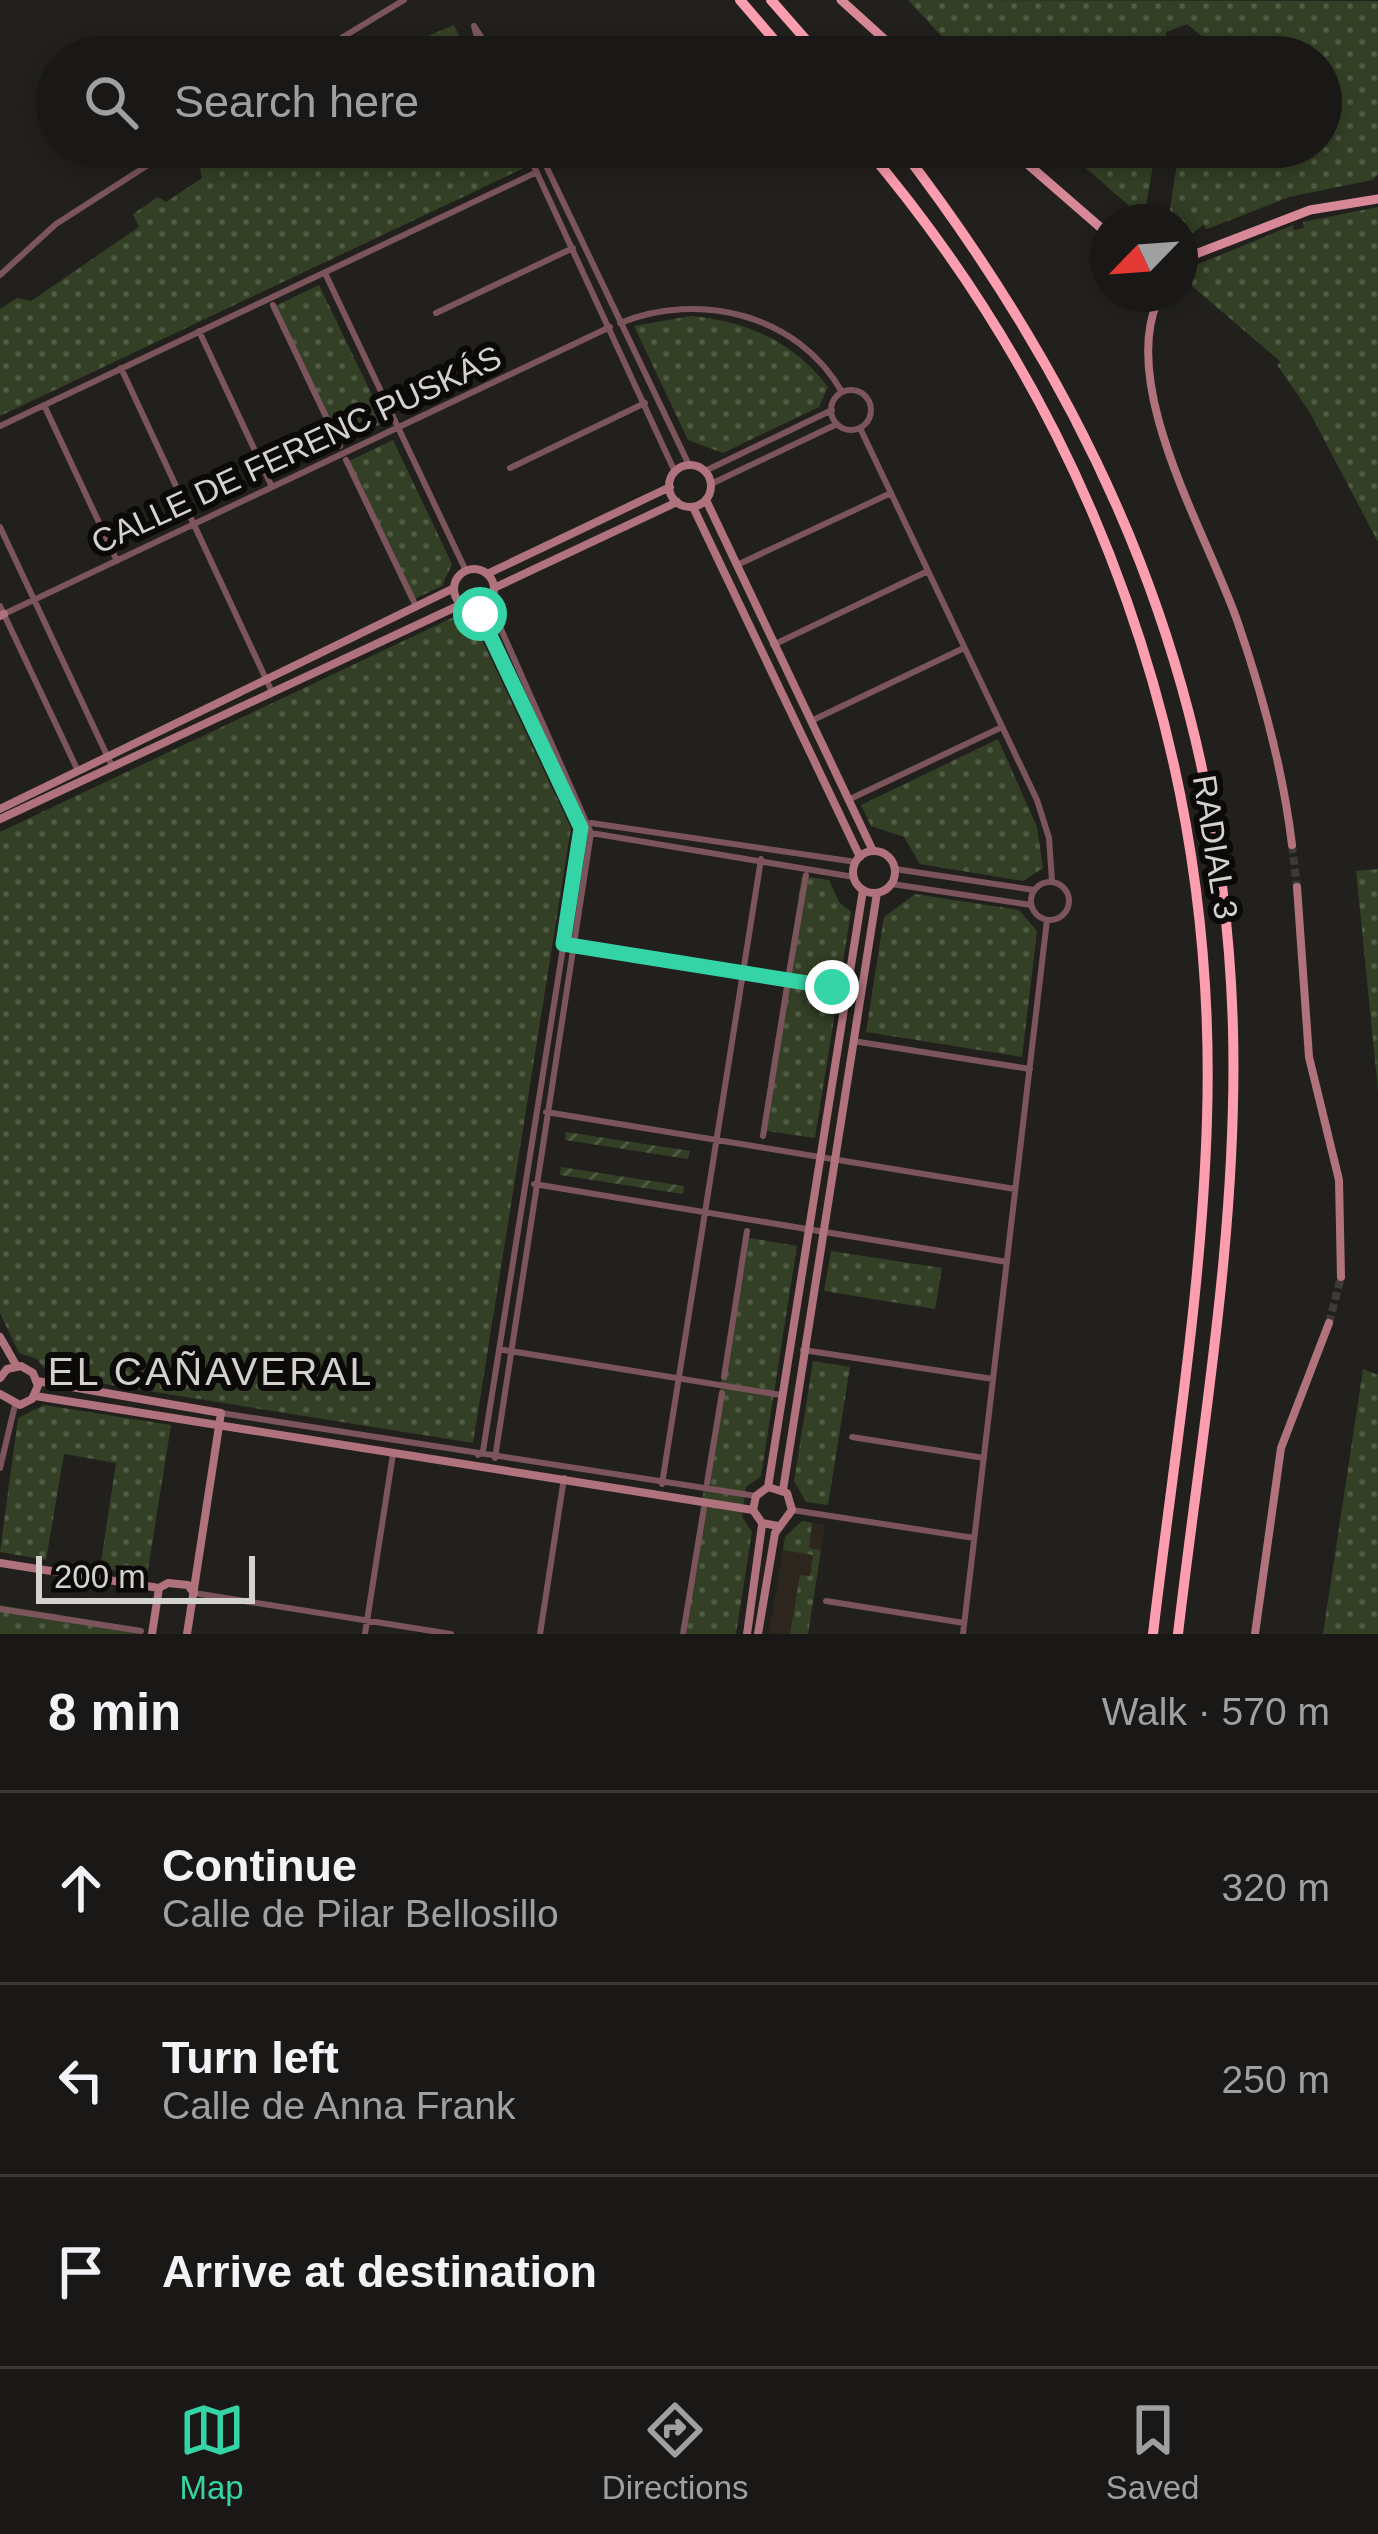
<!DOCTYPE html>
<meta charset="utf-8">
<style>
body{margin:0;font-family:Arial,sans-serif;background:#272523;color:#f1f3f6}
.compass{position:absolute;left:1090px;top:204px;width:108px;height:108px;border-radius:50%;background:#1a1816;box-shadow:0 6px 18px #0003;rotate:245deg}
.scale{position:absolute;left:36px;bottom:30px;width:219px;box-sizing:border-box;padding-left:12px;border:6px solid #d3d2cf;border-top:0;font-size:33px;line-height:42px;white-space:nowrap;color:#d3d2cf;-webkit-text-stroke:9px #0b0a09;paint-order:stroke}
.stop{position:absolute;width:36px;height:36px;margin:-27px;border:9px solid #35d4a7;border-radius:50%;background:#fff}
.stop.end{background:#35d4a7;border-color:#fff;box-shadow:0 3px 12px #0008}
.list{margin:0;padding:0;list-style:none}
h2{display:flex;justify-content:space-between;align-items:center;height:156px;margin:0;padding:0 48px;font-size:51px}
h2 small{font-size:39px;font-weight:400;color:#9fa0a1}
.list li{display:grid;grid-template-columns:78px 1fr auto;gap:36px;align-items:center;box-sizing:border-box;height:192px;padding:0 48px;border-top:3px solid #383735}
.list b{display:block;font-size:45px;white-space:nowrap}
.list p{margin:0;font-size:39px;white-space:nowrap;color:#9fa0a1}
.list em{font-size:39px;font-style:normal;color:#9fa0a1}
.icon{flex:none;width:66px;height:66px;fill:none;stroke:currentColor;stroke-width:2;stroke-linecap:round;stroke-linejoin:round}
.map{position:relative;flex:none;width:1378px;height:1634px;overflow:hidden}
.search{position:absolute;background:#1a1816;box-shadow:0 6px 18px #0003;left:36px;right:36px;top:36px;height:132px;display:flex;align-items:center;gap:30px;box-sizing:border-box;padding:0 42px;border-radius:66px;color:#9fa0a1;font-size:45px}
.sheet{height:732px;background:#1a1816}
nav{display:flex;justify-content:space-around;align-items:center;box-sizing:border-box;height:168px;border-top:3px solid #383735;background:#1a1816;font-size:33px;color:#9fa0a1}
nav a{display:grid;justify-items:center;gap:6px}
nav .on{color:#35d4a7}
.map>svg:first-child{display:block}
.built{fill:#2d261e}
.grass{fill:url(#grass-dots)}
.garden{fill:url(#garden-furrows)}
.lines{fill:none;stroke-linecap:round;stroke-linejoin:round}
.secondary-tunnel{stroke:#3d3b38;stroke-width:8;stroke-dasharray:8 4;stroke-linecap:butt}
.street{stroke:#7c555c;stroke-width:6}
.secondary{stroke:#b0737e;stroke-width:8}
.primary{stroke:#d88998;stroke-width:9}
.highway{stroke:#fd9eb0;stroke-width:10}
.route{stroke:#35d4a7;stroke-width:15}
.labels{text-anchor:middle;stroke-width:12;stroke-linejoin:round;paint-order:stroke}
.street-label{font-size:33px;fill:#d3d2cf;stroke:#0b0a09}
.quarter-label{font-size:39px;letter-spacing:3px;fill:#d3d2cf;stroke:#0b0a09}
</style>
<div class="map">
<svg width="1378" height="1634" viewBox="0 0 1378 1634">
<defs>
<pattern id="grass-dots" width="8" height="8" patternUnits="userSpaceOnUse" patternTransform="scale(3)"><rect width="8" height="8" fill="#344026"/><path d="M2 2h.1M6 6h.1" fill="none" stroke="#505b44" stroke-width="1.8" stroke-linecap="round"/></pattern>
<pattern id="garden-furrows" width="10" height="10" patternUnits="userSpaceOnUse" patternTransform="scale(3)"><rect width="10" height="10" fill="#344026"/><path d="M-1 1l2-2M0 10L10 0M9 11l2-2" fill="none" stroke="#505b44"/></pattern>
</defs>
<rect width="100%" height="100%" fill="#22201d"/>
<!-- built -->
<path class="built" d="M802 1521 825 1525 808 1634H769L785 1537Z"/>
<!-- grass -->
<path class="grass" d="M908 0 1378 1V174L1372 180 1289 197 1207 229 1203 225 1182 241 1180 222H1168L1178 156 1183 157 1185 147H1321V57H1202L1203 37 1187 24 1166 32 1164 57H961Z
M454 25 469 57H379Z
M224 147H512L522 169 0 416V309L17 298 31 301 139 227 133 214 158 197 166 202 202 178 199 164Z
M1062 147H1156L1144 219Z
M1378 207V542L1309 411 1277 365 1281 362 1192 286 1194 266 1293 225 1294 230 1304 228 1303 222Z
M319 285 385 422 336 445 271 308Z
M691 316C747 321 794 342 828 387L819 407 723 453 688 440 634 326Z
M393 440 452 564 442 586 410 601 345 463Z
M456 616 473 621 571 828 473 1443 49 1375 37 1359 19 1353 0 1313V832Z
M998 739 1037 827 1043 868 1023 881 920 864 904 837 871 826 861 805Z
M1378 869V1090L1356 871Z
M802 876 829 880 839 902 851 912 815 1138 761 1130Z
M915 894 1019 910 1037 931 1022 1057 866 1032 884 917Z
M744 1237 797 1246 761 1476 746 1487 742 1517 752 1532 736 1634H681Z
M831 1251 942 1268 935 1309 824 1291Z
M813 1361 850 1367 828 1505 806 1502 794 1481Z
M1363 1369 1378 1375V1634H1323Z
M44 1405 171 1425 147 1576 100 1568 116 1463 64 1454 46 1560 0 1552 18 1418Z
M802 1521 812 1523 809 1548 821 1550 808 1634H790L800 1575 810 1576 813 1555 783 1550 785 1537Z
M0 1605 139 1628 138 1634H0Z"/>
<!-- garden -->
<path class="garden" d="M566 1132 690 1151 688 1159 565 1140Z
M561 1167 684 1186 683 1194 560 1175Z"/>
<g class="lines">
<!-- secondary-tunnel -->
<path class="secondary-tunnel" d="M1292 845 1297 887
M1329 1323 1341 1277"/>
<!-- street -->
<path class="street" d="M310 57 404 0
M482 57 474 26 494 57
M525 147 675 472
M537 147 689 465
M325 273 466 571
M0 275 56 224 176 147
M273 305 340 446
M436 313 573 248
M620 323C699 291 798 314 842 392
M199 331 272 487
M121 368 272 692
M831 410a20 20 0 1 1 40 0a20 20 0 1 1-40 0Z
M44 405 117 561
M0 426 537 172
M860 428 1037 800 1049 838 1052 881
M346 460 414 602
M510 468 645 403
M705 471 832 410
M711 484 837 424
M0 527 112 766
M737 565 891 493
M489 602 591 833 495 1458
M0 606 78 771
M476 609 582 828 483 1451 478 1455
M4 614 610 327
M773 645 928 571
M811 721 964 648
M850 799 1002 727
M591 823 856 862
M591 833 854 877
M895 869 1034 890
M1031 901a19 19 0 1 1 38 0a19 19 0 1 1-38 0Z
M892 884 1031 905
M575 946 849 990
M789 973 806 875
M853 1041 1030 1069
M546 1112 1015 1189
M763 1136 787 987
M534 1184 1007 1262
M504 1350 781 1395
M803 1350 993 1379
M724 1377 747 1231
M221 1413 756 1496
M852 1437 984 1458
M0 1468 15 1405
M707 1483 722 1393
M662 1484 761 859
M792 1510 974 1538
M194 1593 451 1634
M826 1601 964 1623
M0 1609 141 1631
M365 1634 393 1454
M540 1634 564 1478
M683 1634 704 1508
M963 1634 1047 920"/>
<!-- secondary -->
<path class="secondary" d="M1157 302C1120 392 1208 535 1238 623 1263 696 1283 769 1292 845
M669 486a21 21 0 1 1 42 0a21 21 0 1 1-42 0Z
M706 500 873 851
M693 507 860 857
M454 589a20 20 0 1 1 40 0a20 20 0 1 1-40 0Z
M487 574 670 487
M494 588 677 502
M0 616 4 614
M0 809 454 588
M0 819 462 604
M853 872a21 21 0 1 1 42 0a21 21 0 1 1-42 0Z
M1297 887 1309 1057 1339 1180 1341 1277
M0 1337 16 1365
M0 1378 7 1369 21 1366 33 1373 38 1386 32 1399 20 1405 0 1394
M37 1381 221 1413 187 1634
M35 1396 753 1510
M768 1487 863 890
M783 1490 877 893
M0 1563 159 1588 168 1583 188 1585 194 1593
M152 1634 159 1588
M747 1634 762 1525
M758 1634 775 1533 792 1510 787 1493 768 1487 756 1496 753 1510 762 1523 778 1526
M1255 1634 1281 1448 1329 1323"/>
<!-- primary -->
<path class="primary" d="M841 0 904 57
M1008 147 1108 234
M1193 255 1310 210 1378 199
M1180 272 1193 255
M1127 294 1147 303 1170 294"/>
<!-- highway -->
<path class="highway" d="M740 0 789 57
M771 0 821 57
M865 147C1096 419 1218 761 1207 1119 1202 1291 1173 1463 1153 1634
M900 147C1104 413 1224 691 1233 1030 1238 1231 1201 1435 1178 1634"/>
</g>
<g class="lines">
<!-- route -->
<path class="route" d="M480 614 581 828 563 944 832 987"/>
</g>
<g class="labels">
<!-- street labels -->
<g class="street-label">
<text transform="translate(296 449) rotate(-25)" y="12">CALLE DE FERENC PUSKÁS</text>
<text transform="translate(1216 847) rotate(81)" y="12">RADIAL 3</text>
</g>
<!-- quarter labels -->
<g class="quarter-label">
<text x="211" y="1385">EL CAÑAVERAL</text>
</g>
</g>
</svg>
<svg class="compass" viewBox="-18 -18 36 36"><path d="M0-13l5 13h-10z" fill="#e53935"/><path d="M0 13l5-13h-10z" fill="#9fa0a1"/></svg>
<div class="scale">200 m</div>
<div class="stop" style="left:480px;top:614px"></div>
<div class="stop end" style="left:832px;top:987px"></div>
<div class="search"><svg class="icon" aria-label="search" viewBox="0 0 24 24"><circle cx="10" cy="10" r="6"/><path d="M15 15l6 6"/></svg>Search here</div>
</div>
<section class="sheet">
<h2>8 min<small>Walk · 570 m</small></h2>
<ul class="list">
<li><svg class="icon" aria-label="ahead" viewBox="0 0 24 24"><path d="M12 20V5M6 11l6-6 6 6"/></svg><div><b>Continue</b><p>Calle de Pilar Bellosillo</p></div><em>320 m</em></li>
<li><svg class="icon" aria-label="left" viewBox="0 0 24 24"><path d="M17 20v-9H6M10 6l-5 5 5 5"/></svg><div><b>Turn left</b><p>Calle de Anna Frank</p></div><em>250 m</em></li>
<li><svg class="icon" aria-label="arrive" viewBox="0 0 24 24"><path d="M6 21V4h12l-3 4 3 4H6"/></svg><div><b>Arrive at destination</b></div></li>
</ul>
</section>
<nav>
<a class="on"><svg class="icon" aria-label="map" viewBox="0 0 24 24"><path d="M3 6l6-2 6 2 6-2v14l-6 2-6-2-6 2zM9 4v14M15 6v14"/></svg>Map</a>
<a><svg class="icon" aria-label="directions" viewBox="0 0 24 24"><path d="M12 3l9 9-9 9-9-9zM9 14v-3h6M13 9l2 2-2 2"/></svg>Directions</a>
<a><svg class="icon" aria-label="saved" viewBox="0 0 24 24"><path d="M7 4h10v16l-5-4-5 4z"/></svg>Saved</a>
</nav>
